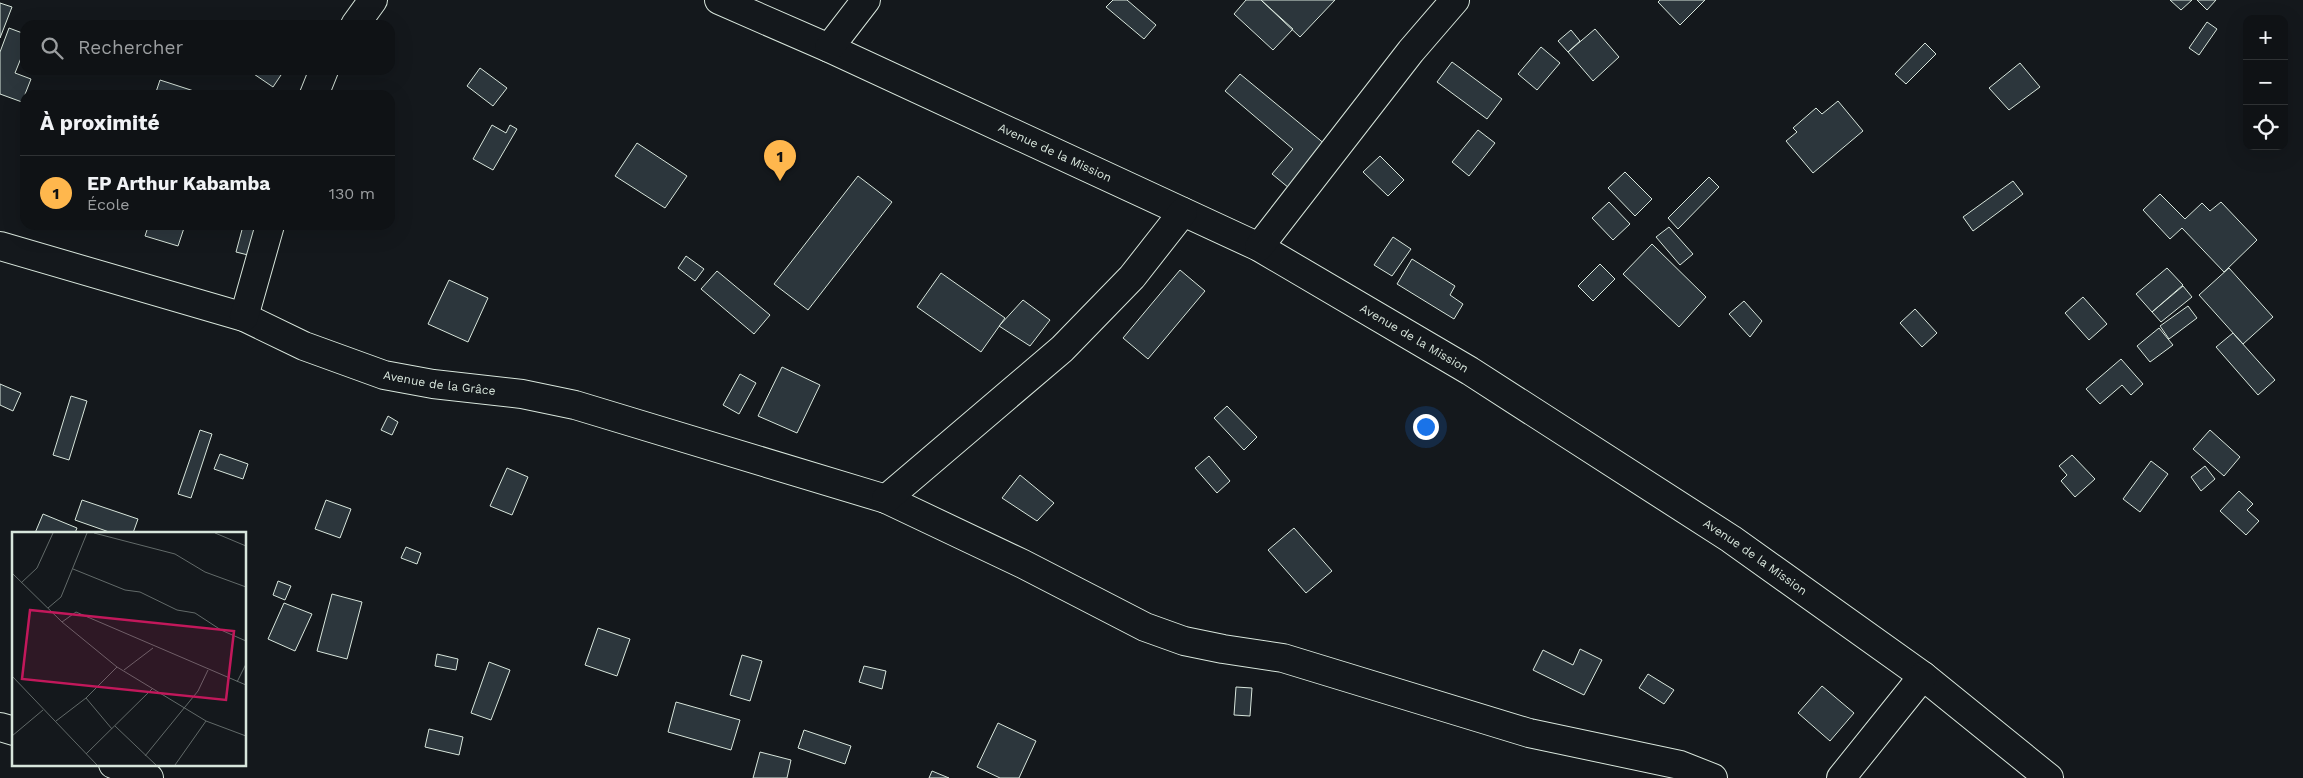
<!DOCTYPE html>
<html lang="fr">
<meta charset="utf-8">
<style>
body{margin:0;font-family:"Work Sans",sans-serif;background:#1d2022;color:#f1f3f6}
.controls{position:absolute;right:15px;top:15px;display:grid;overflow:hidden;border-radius:10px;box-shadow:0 5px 20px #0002}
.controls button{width:45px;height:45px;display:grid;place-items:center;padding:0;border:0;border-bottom:1px solid #2f3234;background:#0f1215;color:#f1f3f6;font:25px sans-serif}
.you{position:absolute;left:1425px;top:426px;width:18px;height:18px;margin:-12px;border:4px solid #fff;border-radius:50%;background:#1a73e8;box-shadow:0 0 0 8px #1a73e833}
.badge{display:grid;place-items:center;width:32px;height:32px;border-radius:50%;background:#ffb74d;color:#111;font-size:16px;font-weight:700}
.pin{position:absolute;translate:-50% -41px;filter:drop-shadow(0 1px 2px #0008)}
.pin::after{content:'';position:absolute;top:26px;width:18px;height:15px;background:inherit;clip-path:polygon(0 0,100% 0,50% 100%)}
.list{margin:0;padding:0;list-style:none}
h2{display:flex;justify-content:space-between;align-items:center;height:65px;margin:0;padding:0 20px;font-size:21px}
h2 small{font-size:16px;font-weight:400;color:#9b9ea0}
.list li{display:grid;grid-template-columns:32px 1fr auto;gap:15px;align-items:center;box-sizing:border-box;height:75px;padding:0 20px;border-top:1px solid #2f3234}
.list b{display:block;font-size:19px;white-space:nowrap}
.list p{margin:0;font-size:16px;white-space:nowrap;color:#9b9ea0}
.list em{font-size:16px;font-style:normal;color:#9b9ea0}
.icon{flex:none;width:28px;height:28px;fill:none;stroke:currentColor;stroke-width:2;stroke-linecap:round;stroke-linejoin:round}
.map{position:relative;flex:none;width:2303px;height:778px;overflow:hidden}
.search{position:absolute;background:#0f1215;box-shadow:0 5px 20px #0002;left:20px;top:20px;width:375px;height:55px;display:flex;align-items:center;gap:12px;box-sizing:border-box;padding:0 18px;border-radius:15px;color:#9b9ea0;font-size:19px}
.panel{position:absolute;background:#0f1215;box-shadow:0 5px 20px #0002;left:20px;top:90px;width:375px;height:140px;border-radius:15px}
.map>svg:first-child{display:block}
.building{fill:#2c363c;stroke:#d8e6dc}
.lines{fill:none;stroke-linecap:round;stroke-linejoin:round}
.street-casing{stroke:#d8e6dc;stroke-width:30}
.street{stroke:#14181c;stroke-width:28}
.labels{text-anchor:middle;stroke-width:4;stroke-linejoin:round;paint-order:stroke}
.street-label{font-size:12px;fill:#d8e6dc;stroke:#14181c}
.inset-road{fill:none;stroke:#626a69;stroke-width:1}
.view{fill:#c2185b;fill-opacity:0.15;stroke:#c2185b;stroke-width:2.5}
.inset-edge{fill:none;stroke:#d8e6dc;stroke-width:2.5}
</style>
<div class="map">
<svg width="2303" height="778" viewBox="0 0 2303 778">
<rect width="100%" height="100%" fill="#14181c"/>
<!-- building -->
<path class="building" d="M1113 0H1127L1156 25 1144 39 1106 7Z
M1246 0H1261L1293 29 1273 50 1234 14Z
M1261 0H1335L1300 37Z
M1660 0H1705L1680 25 1658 2Z
M2170 0H2192L2181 10Z
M2197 0H2216L2207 10Z
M0 3 12 7 0 38Z
M2207 22 2217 29 2199 55 2189 48Z
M9 28 25 34V48L15 73 31 79 22 102 0 94V52Z
M1595 29 1619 57 1593 81 1568 52Z
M1571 30 1580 41 1568 52 1558 41Z
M1925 43 1936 54 1906 84 1895 74Z
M1541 47 1560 63 1537 90 1518 74Z
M1452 62 1502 99 1487 119 1437 82Z
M2020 63 2040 87 2009 110 1989 88Z
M480 68 507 88 493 106 467 86Z
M248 70H280L283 72 273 87Z
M1240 74 1326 145 1289 188 1272 174 1293 149 1225 91Z
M160 80 200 93V95H155Z
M1838 101 1863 131 1813 173 1786 141 1797 132 1793 128 1816 108 1822 114Z
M492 125 506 133 510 125 517 129 493 170 473 159Z
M1478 130 1495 143 1469 176 1452 162Z
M637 143 687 176 665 208 615 176Z
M1380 156 1404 180 1388 196 1363 172Z
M1625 172 1652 199 1635 216 1608 188Z
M858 176 892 202 808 310 774 284Z
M1709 177 1719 187 1678 229 1668 218Z
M2013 181 2023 194 1973 231 1963 217Z
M2160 194 2185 219 2202 203 2210 211 2221 202 2257 240 2224 272 2182 228 2170 239 2143 210Z
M1609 202 1630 224 1613 240 1592 218Z
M141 225H185L178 246 145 236 148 227Z
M243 226 259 231 252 256 236 252Z
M1669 227 1693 254 1680 265 1656 237Z
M1393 237 1411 249 1392 276 1374 265Z
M1652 244 1706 297 1679 327 1623 274Z
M686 256 704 269 695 281 678 268Z
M1412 259 1455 286 1450 295 1463 304 1454 319 1397 284Z
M1600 264 1615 279 1593 301 1578 286Z
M2167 268 2183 285 2152 312 2136 294Z
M2229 268 2273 317 2243 344 2199 295Z
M1180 270 1205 291 1148 359 1123 338Z
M717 271 770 315 754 334 701 289Z
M941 273 1005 318 981 352 917 307Z
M449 280 488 298 468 342 428 324Z
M2183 286 2192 297 2161 322 2152 312Z
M2083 297 2107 324 2089 340 2065 313Z
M1023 300 1050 320 1030 346 999 326Z
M1744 301 1762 321 1750 337 1729 314Z
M2188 306 2197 318 2169 339 2160 326Z
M1915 309 1937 333 1922 347 1900 323Z
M2159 328 2173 345 2150 362 2137 346Z
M2233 333 2275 380 2258 395 2216 347Z
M2121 359 2143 384 2131 395 2122 385 2100 404 2086 389Z
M782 367 820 385 797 433 758 416Z
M740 374 756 383 739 414 723 405Z
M0 384 21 393 13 411 0 405Z
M71 396 87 401 69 460 53 455Z
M1227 406 1257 437 1244 450 1214 418Z
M388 416 398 422 392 435 381 430Z
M200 430 212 434 191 498 178 494Z
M2210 430 2240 457 2224 476 2193 449Z
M220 454 248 464 243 479 214 469Z
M2072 455 2095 479 2075 497 2061 481 2067 475 2059 466Z
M1209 456 1230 481 1217 493 1195 468Z
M2151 461 2168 474 2140 512 2123 499Z
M2205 466 2215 479 2201 491 2191 477Z
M507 468 528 477 512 515 490 506Z
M1020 475 1054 503 1037 521 1002 498Z
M2239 491 2253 504 2247 510 2259 521 2246 535 2220 511Z
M82 500 138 519 133 533H112L75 520Z
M326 500 351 509 340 538 315 529Z
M43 514 77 528 75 533H35Z
M1294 528 1332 571 1306 593 1268 550Z
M406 547 421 553 417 564 401 558Z
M278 581 291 586 285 600 273 595Z
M332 594 362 602 347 659 317 651Z
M284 603 312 614 295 651 268 639Z
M598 628 630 639 617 676 585 665Z
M1580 649 1602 660 1584 695 1533 670 1543 650 1573 665Z
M437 654 458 659 456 670 435 666Z
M742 655 762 661 750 701 730 695Z
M489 662 510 670 491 720 471 713Z
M864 666 886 671 882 689 859 682Z
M1648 674 1674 690 1664 704 1639 688Z
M1822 686 1854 713 1830 741 1798 713Z
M1236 687 1252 688 1250 716 1234 715Z
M676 702 740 720 731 750 668 732Z
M998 723 1036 741 1019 778H1000L977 767Z
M429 729 463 737 459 755 425 747Z
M804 730 851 746 845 764 798 748Z
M760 752 791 760 787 778H753Z
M932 771 949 778H929Z"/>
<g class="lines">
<defs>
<g id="street">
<path id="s1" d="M719 0 829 48 1259 247 1470 371 1731 539 1923 676 2049 778"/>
<path d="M355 25 373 0"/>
<path d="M829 48 866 0"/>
<path d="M314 95 324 70"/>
<path id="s2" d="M0 246 244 317 304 346 384 375 433 384 522 394 575 405 886 499 1023 564 1145 627 1184 641 1223 649 1283 658 1529 733 1680 765 1713 778"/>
<path d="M1259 247 1411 51 1455 0"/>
<path d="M244 317 270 225"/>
<path d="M886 499 1062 349 1132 277 1183 212"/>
<path d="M0 727 14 731"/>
<path d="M113 764 149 778"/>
<path d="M1841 778 1923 676"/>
</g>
</defs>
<!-- street casing -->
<use href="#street" class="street-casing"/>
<!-- street -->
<use href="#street" class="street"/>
</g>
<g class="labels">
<!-- street labels -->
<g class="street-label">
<text dy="4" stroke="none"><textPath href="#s1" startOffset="369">Avenue de la Mission</textPath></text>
<text dy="4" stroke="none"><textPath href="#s1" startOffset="774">Avenue de la Mission</textPath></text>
<text dy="4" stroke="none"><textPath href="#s2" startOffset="462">Avenue de la Grâce</textPath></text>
<text dy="4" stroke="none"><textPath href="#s1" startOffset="1179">Avenue de la Mission</textPath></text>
</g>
</g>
<!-- overview -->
<g transform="translate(12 532)">
<rect width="234" height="234" fill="#14181c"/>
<path class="inset-road" d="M82 1 163 22 193 40 234 55M203 1 234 14M61 37 113 58 128 60 165 78 183 81 209 98 234 109M0 41 50 90 105 135 194 189 234 204M9 51 25 36 41 1M36 76 49 65 75 1M50 90 64 80 234 153M112 138 141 116M0 144 85 233M225 150 234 132M74 166 100 197M44 189 74 166 105 135M103 194 144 233M0 204 31 178M74 222 141 156M133 224 186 159 196 138M163 233 194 189"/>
<path class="view" d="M18 78 222 99 214 168 10 147Z"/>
<rect width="234" height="234" class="inset-edge"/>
</g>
</svg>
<div class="controls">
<button>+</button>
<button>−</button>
<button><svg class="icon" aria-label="locate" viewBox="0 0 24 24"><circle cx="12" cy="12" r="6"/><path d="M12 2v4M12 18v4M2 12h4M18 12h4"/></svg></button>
</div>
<div class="you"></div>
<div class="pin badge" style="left:780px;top:181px">1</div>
<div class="search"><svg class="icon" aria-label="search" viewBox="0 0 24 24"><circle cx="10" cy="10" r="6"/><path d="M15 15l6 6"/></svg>Rechercher</div>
<section class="panel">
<h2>À proximité<small></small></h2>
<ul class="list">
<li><span class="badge">1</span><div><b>EP Arthur Kabamba</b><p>École</p></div><em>130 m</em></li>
</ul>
</section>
</div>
